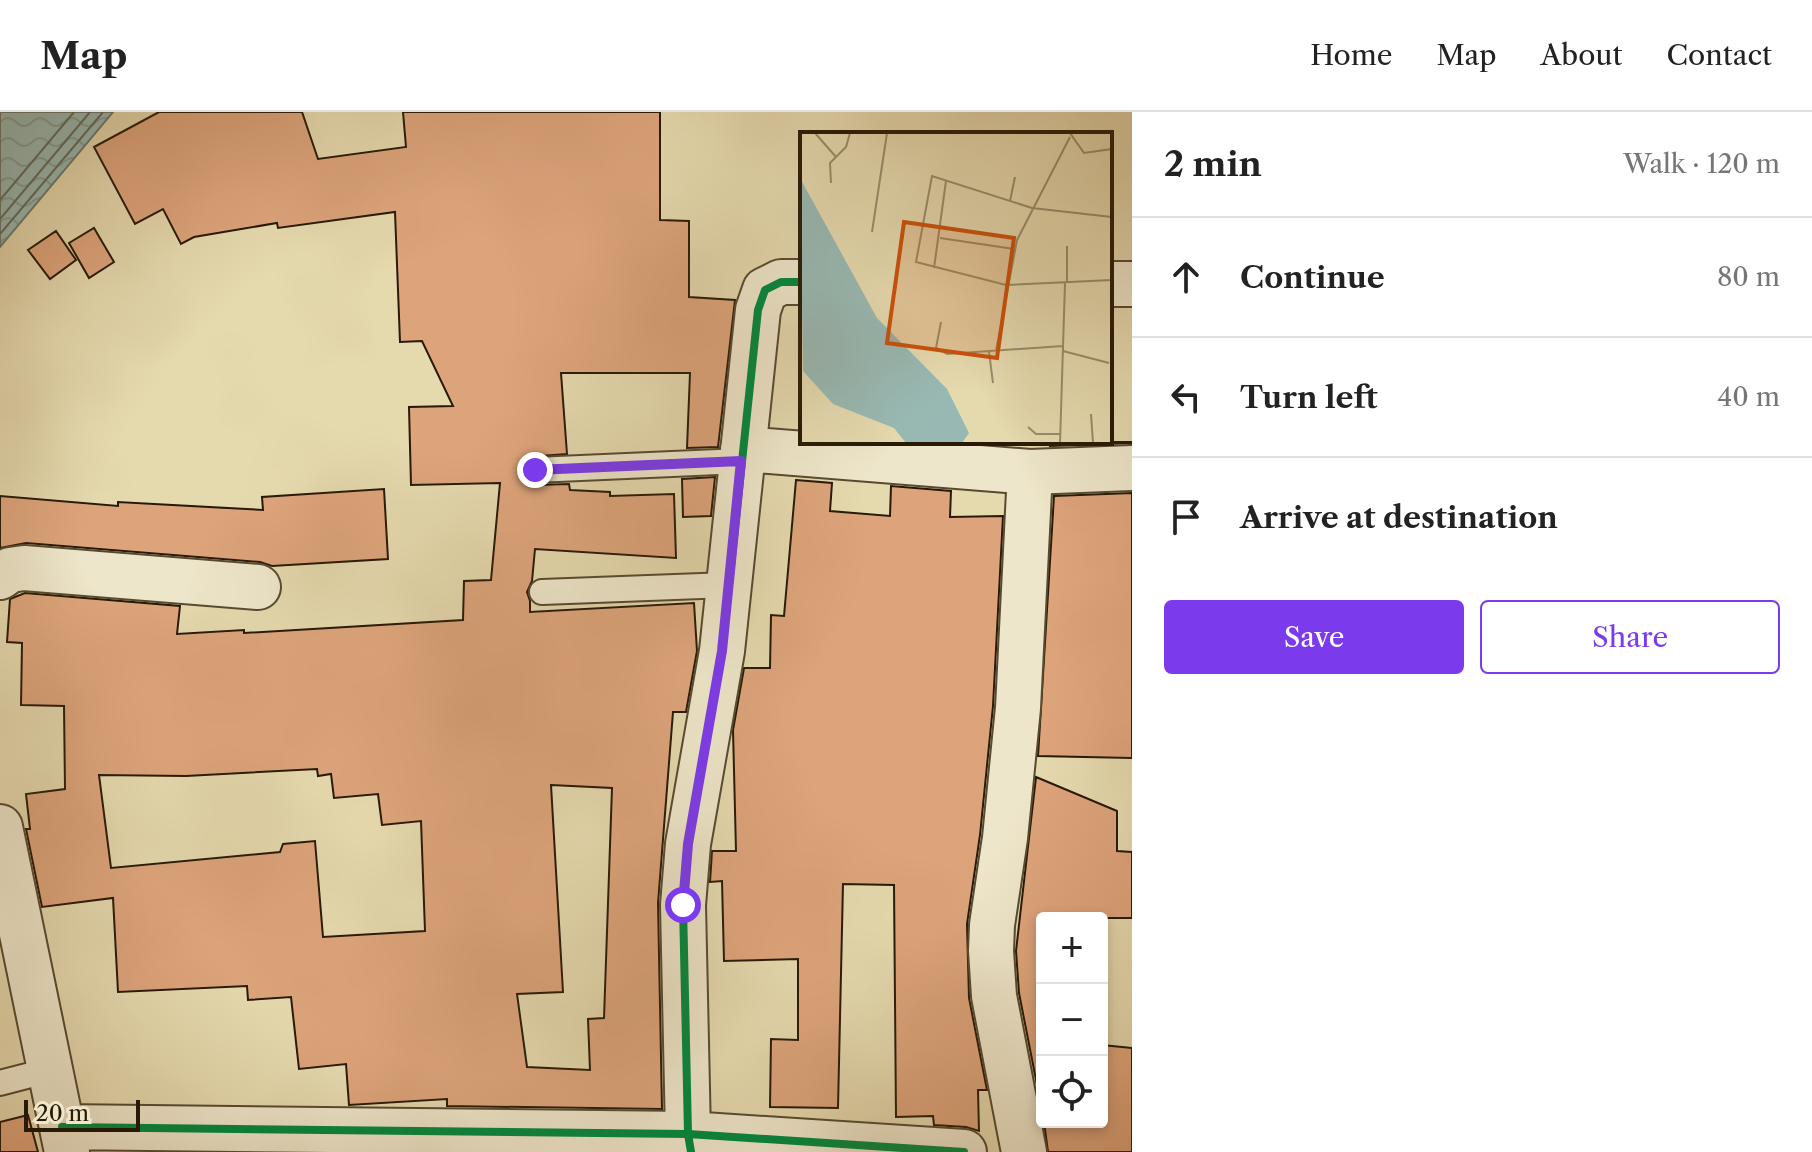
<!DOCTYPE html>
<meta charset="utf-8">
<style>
body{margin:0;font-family:"Libre Caslon Text",serif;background:#f2f2f2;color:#222}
.controls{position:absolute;right:24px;bottom:24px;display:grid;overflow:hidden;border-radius:8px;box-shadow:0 4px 12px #0003}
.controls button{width:72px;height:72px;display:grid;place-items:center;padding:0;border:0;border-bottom:2px solid #e0e0e0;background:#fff;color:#222;font:40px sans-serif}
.scale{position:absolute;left:24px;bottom:20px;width:116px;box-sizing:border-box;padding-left:8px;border:4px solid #281a06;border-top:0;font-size:22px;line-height:28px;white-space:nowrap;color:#281a06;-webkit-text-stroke:6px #eee6ca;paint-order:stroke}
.stop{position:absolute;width:24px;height:24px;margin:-18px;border:6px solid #7c3aed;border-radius:50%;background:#fff}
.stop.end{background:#7c3aed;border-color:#fff;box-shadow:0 2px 8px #0008}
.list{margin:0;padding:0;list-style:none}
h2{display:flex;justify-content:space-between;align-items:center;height:104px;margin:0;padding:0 32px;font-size:34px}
h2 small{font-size:26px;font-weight:400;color:#767676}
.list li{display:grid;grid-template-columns:52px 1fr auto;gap:24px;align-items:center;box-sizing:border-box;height:120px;padding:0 32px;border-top:2px solid #e0e0e0}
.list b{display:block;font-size:30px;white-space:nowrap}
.list em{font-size:26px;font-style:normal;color:#767676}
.actions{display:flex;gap:16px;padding:24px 32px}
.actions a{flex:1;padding:18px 0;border:2px solid #7c3aed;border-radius:8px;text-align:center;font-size:28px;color:#7c3aed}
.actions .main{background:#7c3aed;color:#fff}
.icon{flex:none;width:44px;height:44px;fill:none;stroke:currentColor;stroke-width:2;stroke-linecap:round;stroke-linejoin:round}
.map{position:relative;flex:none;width:1132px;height:1040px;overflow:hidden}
header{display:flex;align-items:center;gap:48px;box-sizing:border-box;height:112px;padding:0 40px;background:#fff;border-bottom:2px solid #e0e0e0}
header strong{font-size:38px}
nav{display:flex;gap:44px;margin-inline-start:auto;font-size:28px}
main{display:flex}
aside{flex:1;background:#fff}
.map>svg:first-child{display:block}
.water{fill:url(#water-waves);stroke:#6b796e;stroke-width:2}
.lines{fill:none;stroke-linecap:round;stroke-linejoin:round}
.shore{stroke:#606a5c;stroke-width:2}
.building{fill:#dda47b;stroke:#281a06;stroke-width:2;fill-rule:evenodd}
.service-casing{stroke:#574a30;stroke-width:28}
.minor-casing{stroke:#574a30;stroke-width:48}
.service{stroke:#eee6ca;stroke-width:24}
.minor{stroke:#eee6ca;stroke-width:44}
.cycleway-casing{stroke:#eee6ca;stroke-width:13}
.cycleway{stroke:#00873e;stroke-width:8}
.route{stroke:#7c3aed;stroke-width:10}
.inset-road{fill:none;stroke:#998d6b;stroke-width:2}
.view{fill:#cb500b;fill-opacity:0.15;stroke:#cb500b;stroke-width:4}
.inset-edge{fill:none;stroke:#281a06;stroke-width:4}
</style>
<header>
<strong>Map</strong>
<nav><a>Home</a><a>Map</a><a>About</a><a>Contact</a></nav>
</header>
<main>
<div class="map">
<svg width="1132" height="1040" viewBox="0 0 1132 1040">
<defs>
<pattern id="water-waves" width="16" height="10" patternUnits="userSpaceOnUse" patternTransform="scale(2)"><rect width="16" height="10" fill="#98b9b3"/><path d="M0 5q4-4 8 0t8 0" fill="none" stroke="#839e98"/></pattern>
</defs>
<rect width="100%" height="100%" fill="#e5d9ae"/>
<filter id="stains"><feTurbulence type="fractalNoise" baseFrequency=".0025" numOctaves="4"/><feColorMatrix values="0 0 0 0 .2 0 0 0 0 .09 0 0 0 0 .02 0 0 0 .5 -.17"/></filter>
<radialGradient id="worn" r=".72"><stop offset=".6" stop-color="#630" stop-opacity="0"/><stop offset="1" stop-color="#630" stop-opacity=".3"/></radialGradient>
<!-- water -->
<path class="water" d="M0 0H113L0 135Z"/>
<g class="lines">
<!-- shore -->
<path class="shore" d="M0 88 74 0
M0 107 90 0
M0 122 103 0"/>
</g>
<!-- building -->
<path class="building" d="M159 0H302L318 47 406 35 403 0H660V108L689 109V185L735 188 718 335 687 336 690 261H561L567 342 528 345 520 358 523 367 535 373 569 372 570 378 610 380V384L674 382 676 446 535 437 532 469 527 480 530 489V500L694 491 697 539 686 600H673L658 791 662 997 447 994V987L349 993 346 952 299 957 291 885 248 888 247 874 118 880 113 786 42 795 26 717H30L26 682 65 677 64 594 21 593 22 531 7 530 10 487 25 481 180 494 177 522 244 518V521L463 508 464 469 491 468 500 371 411 373 409 295 453 294 422 229 400 230 395 100 278 116 277 111 194 125 181 132 163 97 135 112 94 35ZM317 657 318 664 331 662 334 686 378 682 382 713 421 709 425 819 323 825 315 729 283 732 280 740 111 756 99 663 186 664ZM551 673 612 676 604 906 588 907 590 958 527 955 517 882 563 880Z
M94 116 114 150 89 166 69 131Z
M56 119 76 148 50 167 28 138Z
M1050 330H1132V331L1050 334Z
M715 365 711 404 683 405 682 367Z
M796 368 832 371 830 399 890 404 891 374 951 379 950 405 1003 404 993 594 980 723 967 812 969 886 987 978H978L979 1019 966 1015 934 1013 933 1004 896 1005 894 773 843 772 838 996 770 995 771 927 798 928V847L724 849 722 769 710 770 712 739H736L733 618 744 556H770L771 503 784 504Z
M384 377 388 447 272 454 260 450 26 431 0 436V384L118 394V390L263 398 262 385Z
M1132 381V646L1038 644 1054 384Z
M1036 665 1117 699V739L1132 740V806H1042V978H1038L1019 881 1016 839Z
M1102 933 1132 936V1040H1048L1044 1010H1102Z
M28 1003 38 1040H0V1010Z"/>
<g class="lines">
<defs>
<path id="service" d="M535 358 741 349
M542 480 728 473
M0 971 50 958"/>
<path id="minor" d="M1110 172H1132
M743 337 1030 360 1132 356
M0 465 10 458 24 456 258 475
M0 715 67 1040
M62 1015 688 1022 964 1040
M691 1040 688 1022 683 793 688 732 722 539 758 198 765 178 781 170H802
M1024 1040 994 884 991 839 992 813 1005 726 1018 596 1030 360"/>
</defs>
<!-- service casing -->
<use href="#service" class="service-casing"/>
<!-- minor casing -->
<use href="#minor" class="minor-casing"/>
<!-- service -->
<use href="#service" class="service"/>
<!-- minor -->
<use href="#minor" class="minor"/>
<defs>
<path id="cycleway" d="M62 1015 688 1022 964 1040
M691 1040 688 1022 683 793 688 732 722 539 758 198 765 178 781 170H802"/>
</defs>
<!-- cycleway casing -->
<use href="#cycleway" class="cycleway-casing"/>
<!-- cycleway -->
<use href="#cycleway" class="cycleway"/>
</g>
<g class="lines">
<!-- route -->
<path class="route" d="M535 358 741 349 722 539 688 732 683 793"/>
</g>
<!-- overview -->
<g transform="translate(800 20)">
<rect width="312" height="312" fill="#e5d9ae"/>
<path d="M0 46 77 186 147 257 169 301 162 311H106L94 296 33 272 3 239Z" fill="#98b9b3"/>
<path class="inset-road" d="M15 1 36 25M270 1 284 21 312 17M31 51 30 31 46 15 50 1M210 69 215 45M312 85 232 76 132 44 116 130 206 153 312 148M72 100 87 1M140 106 214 117M134 136 146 49M267 151V114M141 190 136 216 147 222 263 214M196 219 217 108 270 5M263 219 309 231M189 220 193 251M291 282 293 311M228 295 236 302H261M260 311 265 151"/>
<path class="view" d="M104 90 214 106 197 226 87 211Z"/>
<rect width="312" height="312" class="inset-edge"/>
</g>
<rect width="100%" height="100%" filter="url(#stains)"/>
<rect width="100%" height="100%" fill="url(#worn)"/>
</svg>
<div class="controls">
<button>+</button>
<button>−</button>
<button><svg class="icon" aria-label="locate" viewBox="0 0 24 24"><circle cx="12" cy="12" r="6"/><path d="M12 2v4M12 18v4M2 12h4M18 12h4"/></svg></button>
</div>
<div class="scale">20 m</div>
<div class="stop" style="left:683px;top:793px"></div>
<div class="stop end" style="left:535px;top:358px"></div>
</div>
<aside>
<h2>2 min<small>Walk · 120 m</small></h2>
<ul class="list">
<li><svg class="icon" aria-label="ahead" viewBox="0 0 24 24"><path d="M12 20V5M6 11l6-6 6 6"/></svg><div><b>Continue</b></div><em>80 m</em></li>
<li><svg class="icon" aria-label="left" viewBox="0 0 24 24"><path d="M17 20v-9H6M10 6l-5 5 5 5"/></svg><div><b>Turn left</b></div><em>40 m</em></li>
<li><svg class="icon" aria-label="arrive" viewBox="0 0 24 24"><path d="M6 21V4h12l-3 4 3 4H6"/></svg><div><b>Arrive at destination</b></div></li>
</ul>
<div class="actions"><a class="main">Save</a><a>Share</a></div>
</aside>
</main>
